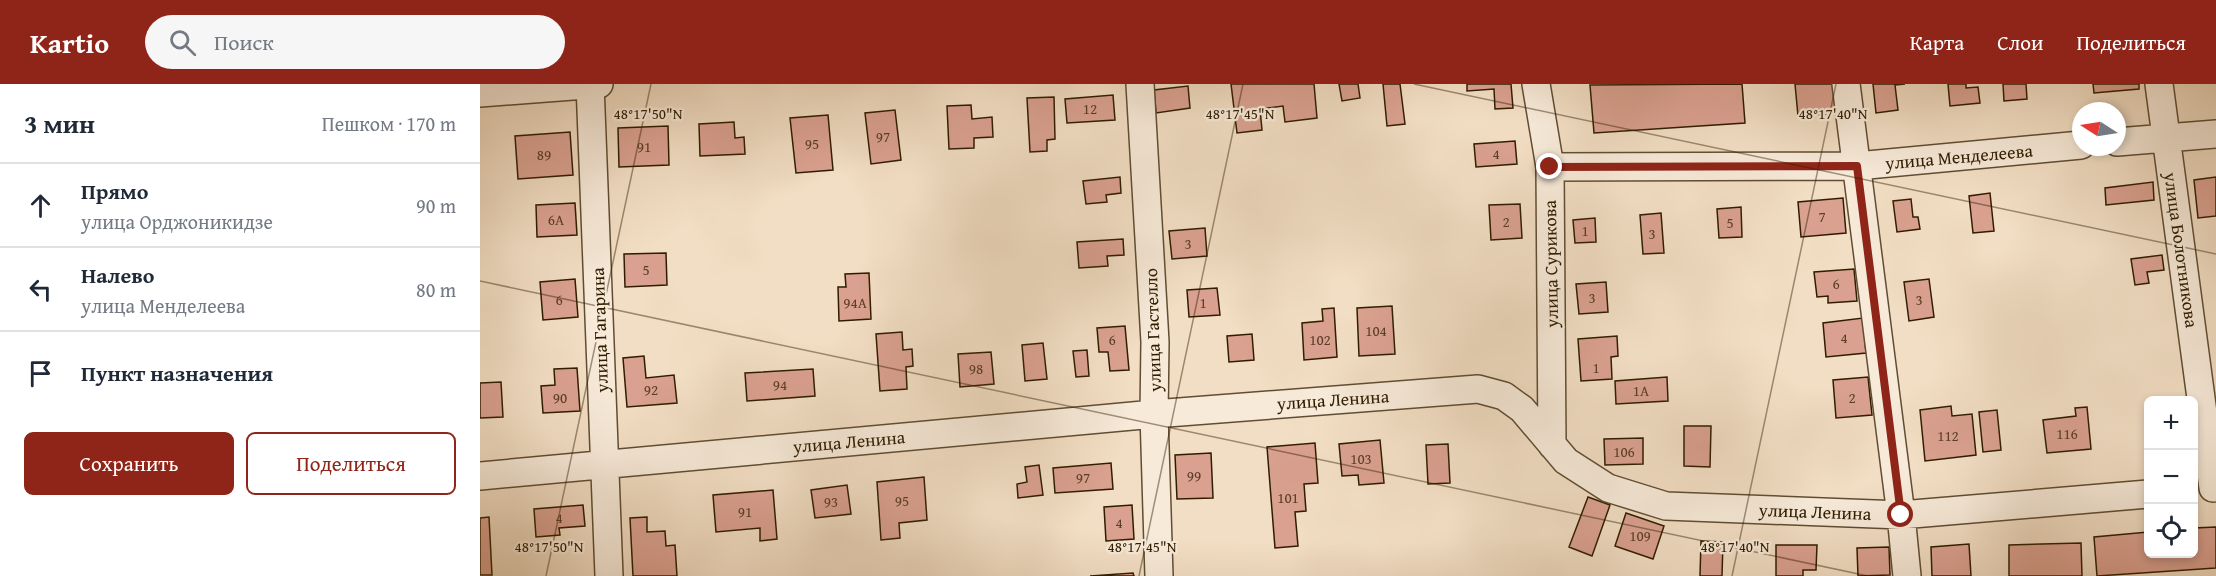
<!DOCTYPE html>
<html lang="ru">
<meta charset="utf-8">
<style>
body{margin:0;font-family:"Gentium Book Plus",serif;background:#f6f6f7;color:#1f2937}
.controls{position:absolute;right:18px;bottom:18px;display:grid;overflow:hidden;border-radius:9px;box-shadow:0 3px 9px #0003}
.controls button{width:54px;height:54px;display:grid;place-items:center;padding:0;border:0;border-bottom:2px solid #e0e1e3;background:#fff;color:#1f2937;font:30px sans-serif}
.compass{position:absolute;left:1592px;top:18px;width:54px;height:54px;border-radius:50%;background:#fff;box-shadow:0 3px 9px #0003;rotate:282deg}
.stop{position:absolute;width:18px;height:18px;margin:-14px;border:4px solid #8f2418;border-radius:50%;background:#fff}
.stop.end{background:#8f2418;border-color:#fff;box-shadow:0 2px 6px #0008}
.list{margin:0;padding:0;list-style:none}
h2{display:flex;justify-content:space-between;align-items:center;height:78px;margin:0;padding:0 24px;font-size:26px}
h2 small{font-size:20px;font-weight:400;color:#747a83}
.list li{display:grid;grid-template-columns:39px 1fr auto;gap:18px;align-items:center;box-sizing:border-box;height:84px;padding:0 24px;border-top:2px solid #e0e1e3}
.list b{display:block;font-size:22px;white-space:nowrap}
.list p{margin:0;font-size:20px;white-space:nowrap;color:#747a83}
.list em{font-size:20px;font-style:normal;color:#747a83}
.actions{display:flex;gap:12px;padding:18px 24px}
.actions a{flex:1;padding:14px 0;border:2px solid #8f2418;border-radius:9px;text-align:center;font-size:21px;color:#8f2418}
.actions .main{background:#8f2418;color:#fff}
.icon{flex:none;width:33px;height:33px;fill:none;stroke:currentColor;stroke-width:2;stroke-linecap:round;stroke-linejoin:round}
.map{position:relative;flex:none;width:1736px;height:492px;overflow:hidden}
header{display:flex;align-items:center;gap:36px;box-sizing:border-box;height:84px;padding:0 30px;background:#8f2418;color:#fff}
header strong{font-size:28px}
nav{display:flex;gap:33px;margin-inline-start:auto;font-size:21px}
.search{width:420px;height:54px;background:#f6f6f7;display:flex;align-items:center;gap:15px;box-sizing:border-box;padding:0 21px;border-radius:33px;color:#747a83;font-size:22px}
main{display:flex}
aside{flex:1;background:#fff}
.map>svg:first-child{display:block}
.building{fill:#daa190;stroke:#301d01;stroke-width:1.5}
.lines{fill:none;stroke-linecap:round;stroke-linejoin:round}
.minor-casing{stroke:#604d32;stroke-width:30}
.minor{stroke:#f7ead9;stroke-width:27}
.route{stroke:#8f2418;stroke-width:8}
.ticks{fill:none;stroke:#301d01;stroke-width:1.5;stroke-opacity:0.45}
.labels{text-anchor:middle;stroke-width:4.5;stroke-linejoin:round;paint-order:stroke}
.number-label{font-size:15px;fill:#5a3e25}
.street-label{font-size:18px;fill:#301d01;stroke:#f7ead9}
.ticks-label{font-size:15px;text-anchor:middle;fill:#301d01;stroke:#f7ead9;stroke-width:4.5;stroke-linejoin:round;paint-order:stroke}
</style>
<header>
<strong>Kartio</strong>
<div class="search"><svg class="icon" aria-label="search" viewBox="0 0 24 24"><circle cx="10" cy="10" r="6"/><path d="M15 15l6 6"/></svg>Поиск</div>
<nav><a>Карта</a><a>Слои</a><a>Поделиться</a></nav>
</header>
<main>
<aside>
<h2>3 мин<small>Пешком · 170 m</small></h2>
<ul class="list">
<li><svg class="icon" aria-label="ahead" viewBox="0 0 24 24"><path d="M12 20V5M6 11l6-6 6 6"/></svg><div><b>Прямо</b><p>улица Орджоникидзе</p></div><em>90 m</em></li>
<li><svg class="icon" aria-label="left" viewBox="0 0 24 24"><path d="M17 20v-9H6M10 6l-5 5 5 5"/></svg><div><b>Налево</b><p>улица Менделеева</p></div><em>80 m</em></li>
<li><svg class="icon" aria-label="arrive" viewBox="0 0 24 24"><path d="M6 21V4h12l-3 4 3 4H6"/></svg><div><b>Пункт назначения</b></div></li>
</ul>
<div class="actions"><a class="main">Сохранить</a><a>Поделиться</a></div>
</aside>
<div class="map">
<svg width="1736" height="492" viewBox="0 0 1736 492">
<rect width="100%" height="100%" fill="#f2dec4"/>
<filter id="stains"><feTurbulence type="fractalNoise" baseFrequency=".00333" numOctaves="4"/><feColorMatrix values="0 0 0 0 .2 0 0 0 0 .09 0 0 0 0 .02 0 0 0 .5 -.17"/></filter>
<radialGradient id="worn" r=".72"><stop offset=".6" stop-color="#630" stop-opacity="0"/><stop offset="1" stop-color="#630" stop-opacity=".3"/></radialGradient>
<!-- building -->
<path class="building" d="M751 0H834L837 34 805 38 803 22 780 25 782 46 757 49Z
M859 0H878L880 14 862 17Z
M903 0H920L925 40 907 42Z
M987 0H1031L1033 24 1015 25 1014 5 987 7Z
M1262 0 1265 39 1114 49 1110 1Z
M1315 0H1354L1356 29 1318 32Z
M1393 0H1425L1415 1 1418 26 1396 29Z
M1468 0H1486V4L1498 3 1500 19 1470 22Z
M1523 0H1546L1547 15 1524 17Z
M1613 0H1659V5L1614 9Z
M708 2 710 24 676 29 674 6Z
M633 11 635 36 587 39 585 15Z
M574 13 575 55 567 56V67L550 68 547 14Z
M491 21 492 35 512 33 513 53 494 54V64L469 65 467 22Z
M415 26 421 76 391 80 385 29Z
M348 31 353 86 316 89 310 34Z
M254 38 255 54 264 53 265 70 220 72 219 40Z
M188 42 189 81 139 83 138 44Z
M90 48 93 91 38 95 35 52Z
M1035 57 1037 80 996 83 994 60Z
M640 93 641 109 626 111 627 118 606 120 603 97Z
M1736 93V132L1718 134 1714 96Z
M1673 98 1674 116 1626 121 1625 104Z
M1510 109 1514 147 1493 149 1489 112Z
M1363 114 1366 149 1321 153 1318 118Z
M1431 115 1433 133H1438L1440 145 1417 148 1413 117Z
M95 119 97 151 57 153 56 121Z
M1040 120 1042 154 1011 156 1009 121Z
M1261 123 1262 153 1239 154 1237 125Z
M1181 129 1184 169 1163 170 1160 131Z
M1115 134 1116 158 1095 159 1093 136Z
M725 144 727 172 692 175 689 147Z
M643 155 644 171 627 172 628 182 599 184 597 158Z
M186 169 187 201 145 203 144 170Z
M1682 171 1684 186 1667 188 1669 199 1655 201 1651 175Z
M1374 185 1377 217 1348 219V212L1337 213 1334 188Z
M389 189 391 235 359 237 358 203H366L365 190Z
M95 195 98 233 63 236 60 198Z
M1449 195 1454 233 1429 237 1424 198Z
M1126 198 1128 228 1099 230 1096 200Z
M737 204 740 231 709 233 707 206Z
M912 222 915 270 879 272 877 224Z
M854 224 857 273 824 276 822 239 843 237 842 225Z
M1383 234 1386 269 1346 273 1343 239Z
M645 242 649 286 630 287 628 268H619L617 244Z
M422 248 423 266 432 265 433 282 426 283 427 305 400 307 396 250Z
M772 250 774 276 749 278 747 252Z
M1137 252 1138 272 1131 273 1132 295 1101 297 1098 255Z
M563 259 567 295 545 297 542 261Z
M607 266 609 292 596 293 593 267Z
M511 268 514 300 480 303 478 270Z
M164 272 166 294 194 291 197 319 147 323 143 274Z
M97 284 100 327 63 329 61 302 75 301 74 285Z
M333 285 335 312 267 317 265 289Z
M1187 293 1188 317 1136 320 1135 297Z
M1388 293 1392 331 1356 334 1353 296Z
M21 298 23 333 0 334V299Z
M1668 321V361L1665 322Z
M1471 322 1472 332 1492 330 1496 371 1445 377 1440 326Z
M1607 323 1611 365 1567 369 1563 336 1596 332 1595 324Z
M1517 326 1521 366 1503 368 1499 328Z
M1204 342H1231L1230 383 1204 382Z
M1163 354V380L1125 381 1124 355Z
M900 356 904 399 879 401 878 391 862 392 859 360Z
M835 359 838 399 824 400 826 427 815 428 818 462 795 464 787 363Z
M968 360 970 399 948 400 946 361Z
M731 369 733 414 697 415 695 371Z
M631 379 633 405 575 409 573 384Z
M559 381 563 411 538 414 537 400 547 398 545 383Z
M444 393 447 436 419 439 420 454 401 456 397 398Z
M367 401 371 430 335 434 331 406Z
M293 406 297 455 280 457V444L236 448 233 411Z
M1108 413 1130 421 1112 472 1089 463Z
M103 421 105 442 79 444 80 451 56 453 54 425Z
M652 421 654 455 626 457 624 423Z
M1146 429 1184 442 1173 475 1135 462Z
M9 433 12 491H0V434Z
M167 433V448L185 447 186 462 195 461 197 492H153L150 434Z
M1736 443V484L1617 492 1614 453 1668 448V470H1714V444Z
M1221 457 1243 458 1242 492H1220Z
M1601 459 1602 492H1529V461Z
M1489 460 1491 492H1452L1451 463Z
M1296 461H1337L1336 486H1323V492H1296Z
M1409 463 1410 491 1378 492 1377 464Z
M653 489 654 492H610Z"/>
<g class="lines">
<defs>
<path id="minor" d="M110 0 129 492
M660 0 675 258 674 330 679 492
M1056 0 1070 83 1072 361
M1366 0 1421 431 1427 492
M1679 0 1733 404
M0 9 119 0
M1637 58 1736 50
M1070 83 1377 82 1601 61
M0 392 674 330 998 305 1024 312 1042 325 1086 377 1128 404 1186 422 1421 431 1668 410"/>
</defs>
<!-- minor casing -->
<use href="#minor" class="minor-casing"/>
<!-- minor -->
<use href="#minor" class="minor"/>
</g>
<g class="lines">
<!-- route -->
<path class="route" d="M1070 83 1377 82 1421 431"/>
</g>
<!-- ticks -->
<path class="ticks" d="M934 0 1736 170M0 197 1388 492M66 492 171 0M659 492 763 0M1252 492 1356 0"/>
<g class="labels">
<!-- number labels -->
<g class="number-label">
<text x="610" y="30">12</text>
<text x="403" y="58">97</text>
<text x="332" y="65">95</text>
<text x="164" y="68">91</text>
<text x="1016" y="75">4</text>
<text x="64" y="76">89</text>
<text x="1342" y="138">7</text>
<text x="76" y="141">6А</text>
<text x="1026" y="143">2</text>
<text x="1250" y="144">5</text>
<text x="1105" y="152">1</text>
<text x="1172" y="155">3</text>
<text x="708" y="165">3</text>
<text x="166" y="191">5</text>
<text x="1356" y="205">6</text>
<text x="1112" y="219">3</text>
<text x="79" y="221">6</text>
<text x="1439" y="221">3</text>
<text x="375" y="224">94А</text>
<text x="723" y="224">1</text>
<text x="896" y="252">104</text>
<text x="1364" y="259">4</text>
<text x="632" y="261">6</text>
<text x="840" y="261">102</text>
<text x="1116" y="289">1</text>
<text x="496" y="290">98</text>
<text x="300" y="306">94</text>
<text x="171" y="311">92</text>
<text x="1161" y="312">1А</text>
<text x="80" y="319">90</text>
<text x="1372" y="319">2</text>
<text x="1587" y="355">116</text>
<text x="1468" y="357">112</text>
<text x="1144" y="373">106</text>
<text x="881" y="380">103</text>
<text x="714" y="397">99</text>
<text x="603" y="399">97</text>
<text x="808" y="419">101</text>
<text x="422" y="422">95</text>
<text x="351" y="423">93</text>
<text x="265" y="433">91</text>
<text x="79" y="439">4</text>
<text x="639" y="444">4</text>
<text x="1160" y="457">109</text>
</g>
<!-- street labels -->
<g class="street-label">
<text transform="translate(1479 73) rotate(-5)" y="6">улица Менделеева</text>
<text transform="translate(1701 166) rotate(82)" y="6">улица Болотникова</text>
<text transform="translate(1071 180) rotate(-91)" y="6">улица Сурикова</text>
<text transform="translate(120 246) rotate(-92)" y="6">улица Гагарина</text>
<text transform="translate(673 246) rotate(-92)" y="6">улица Гастелло</text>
<text transform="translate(853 316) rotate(-4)" y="6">улица Ленина</text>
<text transform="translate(369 358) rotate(-5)" y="6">улица Ленина</text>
<text transform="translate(1335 428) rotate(2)" y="6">улица Ленина</text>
</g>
</g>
<g class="ticks-label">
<text x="168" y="35">48°17'50"N</text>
<text x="760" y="35">48°17'45"N</text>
<text x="1353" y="35">48°17'40"N</text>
<text x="69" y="468">48°17'50"N</text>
<text x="662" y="468">48°17'45"N</text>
<text x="1255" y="468">48°17'40"N</text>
</g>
<rect width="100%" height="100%" filter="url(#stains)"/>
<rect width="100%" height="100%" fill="url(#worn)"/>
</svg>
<div class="controls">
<button>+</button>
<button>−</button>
<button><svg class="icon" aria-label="locate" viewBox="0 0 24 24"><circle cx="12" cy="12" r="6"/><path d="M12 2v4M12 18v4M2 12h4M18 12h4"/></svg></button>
</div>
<svg class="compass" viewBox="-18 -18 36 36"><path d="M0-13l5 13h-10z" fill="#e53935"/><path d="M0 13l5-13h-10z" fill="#747a83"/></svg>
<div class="stop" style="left:1421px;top:431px"></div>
<div class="stop end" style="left:1070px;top:83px"></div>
</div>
</main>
